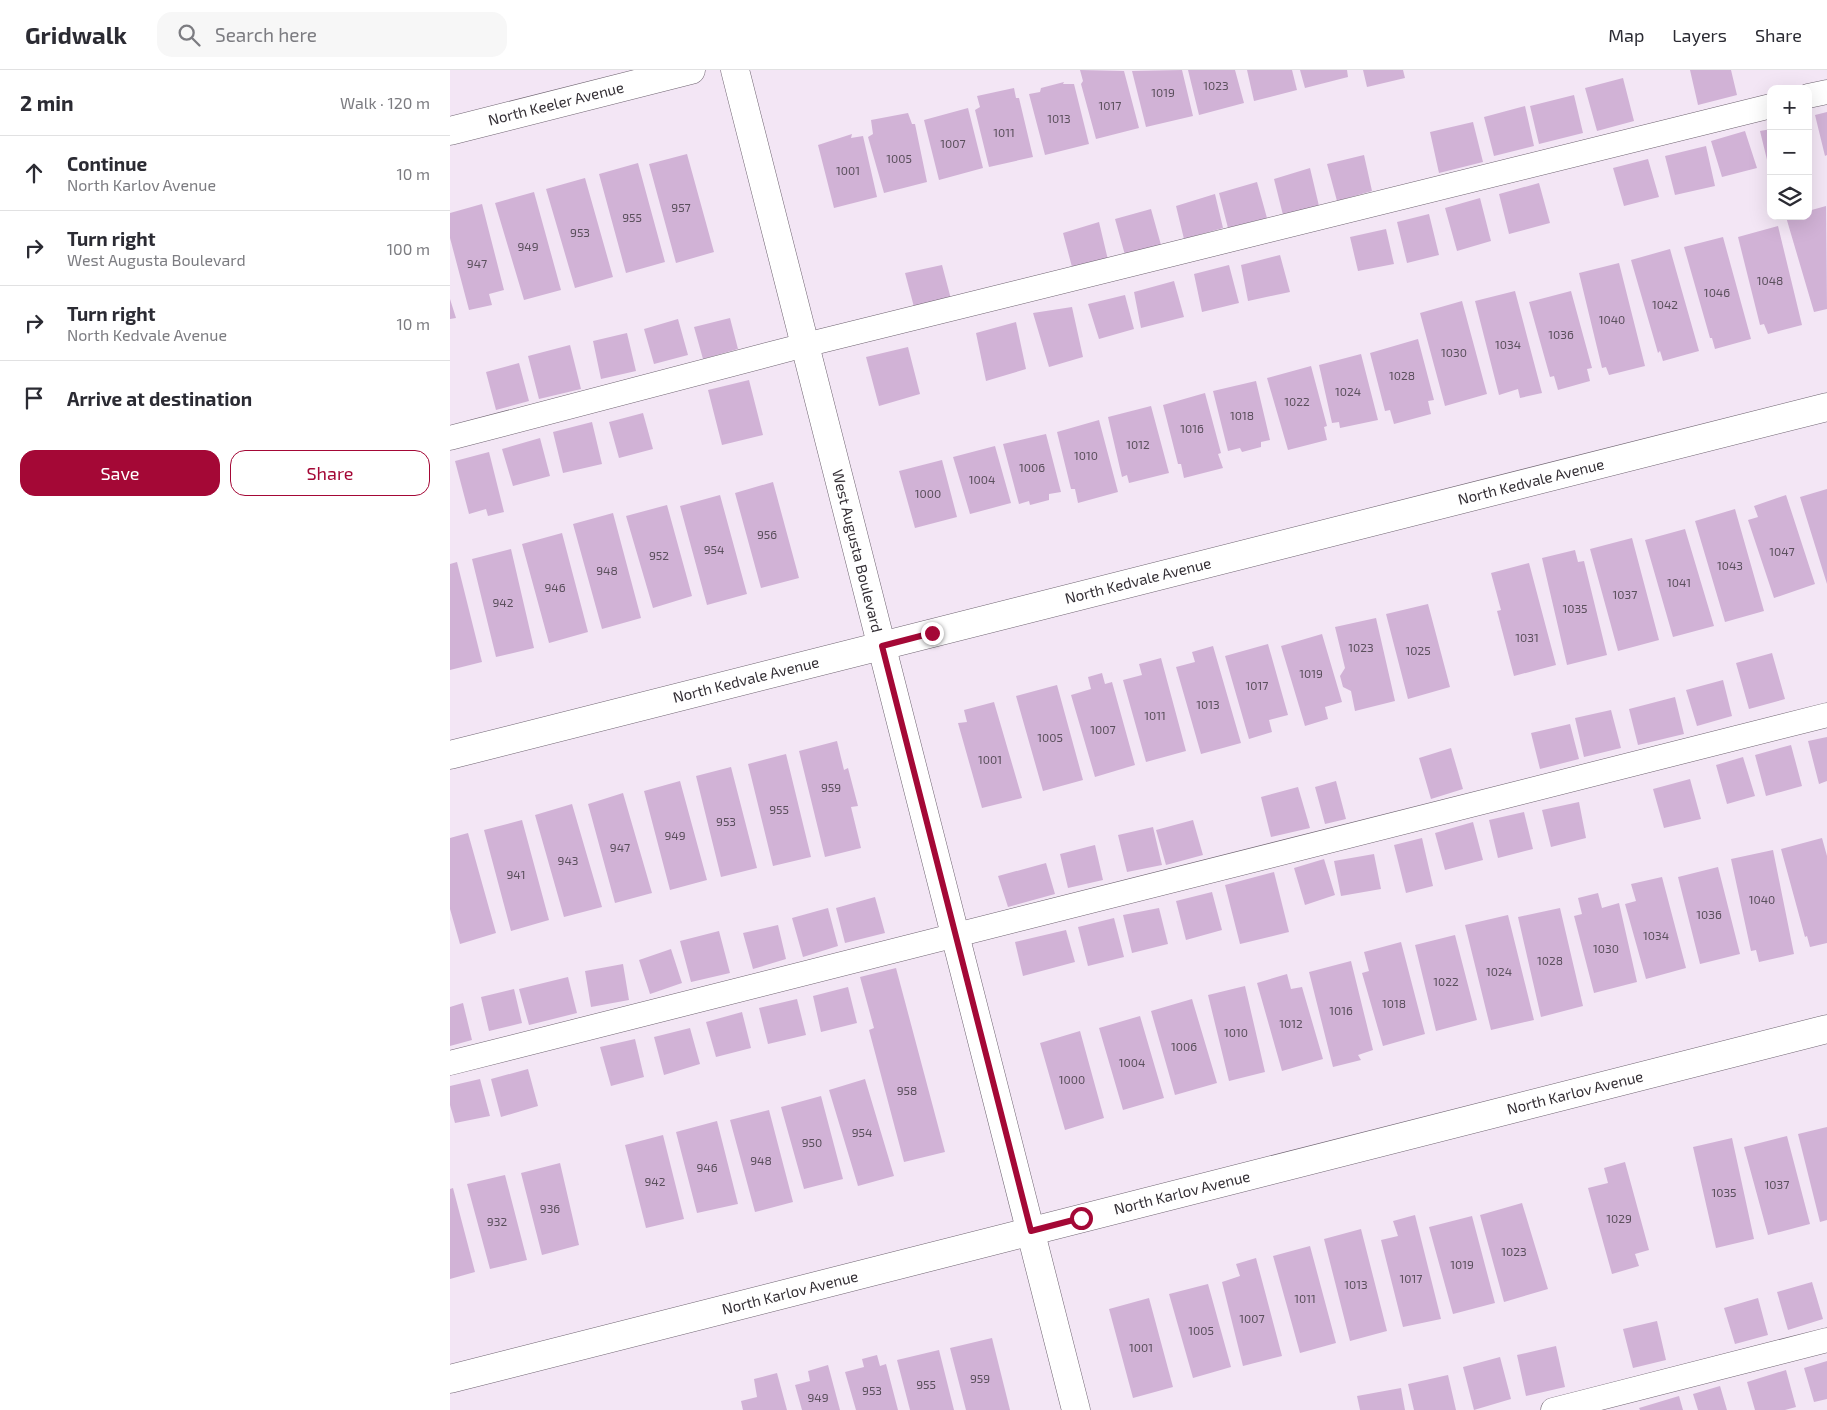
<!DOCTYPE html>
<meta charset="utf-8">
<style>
body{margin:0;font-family:"Exo 2",sans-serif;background:#f7f7f7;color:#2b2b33}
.controls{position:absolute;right:15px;top:15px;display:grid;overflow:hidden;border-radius:10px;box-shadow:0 5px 20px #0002}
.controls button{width:45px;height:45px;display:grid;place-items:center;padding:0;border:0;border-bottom:1px solid #e1e1e2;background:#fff;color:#2b2b33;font:25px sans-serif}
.stop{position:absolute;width:15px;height:15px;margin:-11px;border:4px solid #a40836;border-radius:50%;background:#fff}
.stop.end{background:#a40836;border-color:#fff;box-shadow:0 1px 5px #0008}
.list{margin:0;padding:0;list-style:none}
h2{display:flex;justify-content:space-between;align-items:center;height:65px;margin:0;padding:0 20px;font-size:21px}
h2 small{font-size:16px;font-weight:400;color:#7c7c81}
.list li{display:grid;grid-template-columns:32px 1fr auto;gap:15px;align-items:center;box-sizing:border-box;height:75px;padding:0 20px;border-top:1px solid #e1e1e2}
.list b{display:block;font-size:19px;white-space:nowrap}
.list p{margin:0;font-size:16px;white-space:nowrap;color:#7c7c81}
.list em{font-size:16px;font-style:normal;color:#7c7c81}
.actions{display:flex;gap:10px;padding:15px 20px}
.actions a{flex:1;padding:11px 0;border:1px solid #a40836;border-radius:15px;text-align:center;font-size:18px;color:#a40836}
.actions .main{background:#a40836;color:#fff}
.icon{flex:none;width:28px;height:28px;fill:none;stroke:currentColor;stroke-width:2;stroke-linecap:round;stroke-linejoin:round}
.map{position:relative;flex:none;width:1377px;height:1340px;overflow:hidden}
header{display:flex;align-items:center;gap:30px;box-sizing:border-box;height:70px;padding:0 25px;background:#fff;border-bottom:1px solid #e1e1e2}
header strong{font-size:24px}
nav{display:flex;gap:28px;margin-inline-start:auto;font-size:18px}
.search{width:350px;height:45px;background:#f7f7f7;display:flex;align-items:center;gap:12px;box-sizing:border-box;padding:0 18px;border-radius:15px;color:#7c7c81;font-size:19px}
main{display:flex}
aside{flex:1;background:#fff}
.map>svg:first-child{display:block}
.building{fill:#d1b2d6}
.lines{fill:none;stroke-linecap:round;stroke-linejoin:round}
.lane-casing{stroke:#6e6370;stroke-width:25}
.street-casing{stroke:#6e6370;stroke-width:29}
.secondary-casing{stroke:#6e6370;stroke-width:29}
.lane{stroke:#fff;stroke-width:24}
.street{stroke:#fff;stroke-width:28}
.secondary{stroke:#fff;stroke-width:28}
.route{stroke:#a40836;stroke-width:6}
.labels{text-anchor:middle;stroke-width:5;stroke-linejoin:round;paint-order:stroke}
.number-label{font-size:12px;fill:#5a4f5c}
.street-label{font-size:15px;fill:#332e34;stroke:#fff}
</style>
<header>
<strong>Gridwalk</strong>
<div class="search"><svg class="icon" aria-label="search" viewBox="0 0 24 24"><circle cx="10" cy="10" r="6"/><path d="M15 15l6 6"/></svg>Search here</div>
<nav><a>Map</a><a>Layers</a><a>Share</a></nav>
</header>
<main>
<aside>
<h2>2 min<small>Walk · 120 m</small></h2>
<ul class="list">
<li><svg class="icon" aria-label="ahead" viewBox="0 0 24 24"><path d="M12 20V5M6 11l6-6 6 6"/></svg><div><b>Continue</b><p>North Karlov Avenue</p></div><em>10 m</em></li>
<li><svg class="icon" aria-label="right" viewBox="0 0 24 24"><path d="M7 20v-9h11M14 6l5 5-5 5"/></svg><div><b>Turn right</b><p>West Augusta Boulevard</p></div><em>100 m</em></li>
<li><svg class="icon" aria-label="right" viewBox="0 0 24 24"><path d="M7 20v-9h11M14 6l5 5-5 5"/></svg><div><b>Turn right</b><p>North Kedvale Avenue</p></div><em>10 m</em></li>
<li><svg class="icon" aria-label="arrive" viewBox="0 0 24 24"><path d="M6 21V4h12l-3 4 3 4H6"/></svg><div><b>Arrive at destination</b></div></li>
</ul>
<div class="actions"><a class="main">Save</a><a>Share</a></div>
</aside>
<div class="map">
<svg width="1377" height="1340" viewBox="0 0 1377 1340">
<rect width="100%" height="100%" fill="#f3e6f5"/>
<!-- building -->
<path class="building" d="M630 0 674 1 689 58 646 69 631 14 633 11Z
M732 0 743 46 696 57 682 1Z
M738 0H785L794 33 749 45Z
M797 0H842L847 20 804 31Z
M850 0H897L898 7 855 18Z
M913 0H953L955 8 917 17Z
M1240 0H1281L1287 25 1248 35Z
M1173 8 1184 51 1147 61 1135 18Z
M614 12 613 14H624L639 74 595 85 579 24 590 22 591 18Z
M564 18 566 28H569L583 87 539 97 525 40 530 37 527 26Z
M1124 25 1133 63 1089 74 1080 36Z
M1075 36 1084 76 1044 86 1034 47Z
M518 38 533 98 489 110 474 50Z
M1377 42V85L1375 86 1365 45Z
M458 43 462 54H465L477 112 434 123 418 67 423 64 421 50Z
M1023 52 1033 92 989 103 980 62Z
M1321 59V98H1319L1310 61Z
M1295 61 1307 98 1272 107 1261 71Z
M402 64 401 68 413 66 427 127 384 138 368 75Z
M1256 76 1265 116 1225 125 1215 86Z
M237 84 264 182 226 193 199 94Z
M914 85 922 121 887 131 877 94Z
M1198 89 1209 127 1174 136 1163 98Z
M188 93 215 192 176 203 149 104Z
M860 98 869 136 833 145 824 109Z
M135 108 163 207 125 218 96 119Z
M807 112 817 148 778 158 769 123Z
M1089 113 1100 153 1059 164 1049 124Z
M84 122 111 220 74 230 45 133Z
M765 124 773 158 734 169 726 136Z
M1030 128 1041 171 1007 181 995 138Z
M32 134 54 220 39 224 42 235 19 240 0 168V143Z
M1376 136 1377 239 1364 242 1336 147 1358 146V141Z
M701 139 711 175 675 185 665 149Z
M979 144 989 185 957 193 947 152Z
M649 152 658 190 622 197 613 163Z
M1328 156 1352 255 1318 264 1314 254 1310 255 1288 167Z
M936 159 944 194 908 201 900 167Z
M1273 167 1301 269 1265 279 1262 268H1260L1234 177Z
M1220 179 1249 281 1213 291 1210 281 1208 283 1181 190Z
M830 185 840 222 798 231 791 195Z
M1169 193 1195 296 1159 305 1156 297 1152 298 1129 203Z
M492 195 501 229 464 237 455 203Z
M779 195 789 233 752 242 744 204Z
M724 211 734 247 691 258 684 222Z
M1065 221 1092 323 1070 328 1068 319 1049 325 1025 231Z
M1121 221 1142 298 1137 299 1140 311 1108 320 1104 306 1100 307 1079 232Z
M675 225 684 259 649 269 638 234Z
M0 229 6 248 0 249Z
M1012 231 1037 324 995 336 970 243Z
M622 237 633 287 599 297 583 243Z
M280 248 288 279 253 289 244 257Z
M228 249 238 285 204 294 194 259Z
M566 252 576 299 536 311 526 263Z
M177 263 186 301 151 309 143 271Z
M968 269 984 330 978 331 981 344 944 354 940 340 935 341 920 283Z
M120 275 131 319 89 329 78 286Z
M458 277 470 324 429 336 416 287Z
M911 284 928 350 890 358 889 352 882 353 869 295Z
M69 293 79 331 46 340 36 302Z
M861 296 877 356 874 357 877 370 838 380 817 308Z
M299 310 313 365 272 375 258 320Z
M806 311 820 370 811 372V377L792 382 790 378 778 381 763 321Z
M755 323 771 383 768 384 773 398 734 408 731 394H728L713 335Z
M701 336 719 403 679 413 677 405 672 407 658 347Z
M193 343 203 379 169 388 159 352Z
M649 350 668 422 628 433 625 419H621L607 362Z
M142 352 152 394 113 403 103 362Z
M596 364 611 422 599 424V430L580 435 579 431 569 434 553 374Z
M90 368 100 406 63 416 52 379Z
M545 376 561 433 520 444 503 387Z
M39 382 54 442 38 446 36 439 19 444 5 391Z
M492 390 507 447 465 458 449 401Z
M323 412 349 508 311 518 285 423Z
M1377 419V514L1350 427Z
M270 425 297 524 257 535 230 436Z
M1336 425 1365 514 1324 528 1298 450 1308 447 1304 436Z
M217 435 242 526 203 538 176 446Z
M1285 439 1314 541 1275 552 1245 451Z
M163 443 191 548 152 559 123 454Z
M1235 459 1264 556 1223 567 1195 470Z
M112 463 138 562 99 573 72 474Z
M1182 468 1209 570 1168 581 1140 479Z
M61 479 84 578 46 587 22 489Z
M1125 480 1128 492 1134 491 1157 585 1117 595 1092 488Z
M7 492 32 592 0 600V494Z
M1079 493 1106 595 1064 606 1047 541 1051 540 1041 503Z
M978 534 1000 617 958 629 936 544Z
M926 548 945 631 905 641 901 621 893 617 890 606 895 598 885 557Z
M872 564 892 632 875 637 878 649 855 656 831 576Z
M818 574 838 645 819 650 822 662 799 669 775 586Z
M763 576 791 673 751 684 726 597 745 592 742 582Z
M1322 583 1335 629 1299 639 1286 593Z
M711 588 736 681 696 692 673 610 692 605 689 594Z
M652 603 655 614 662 612 685 695 645 707 621 625 641 619 638 607Z
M1273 610 1282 646 1247 656 1236 620Z
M607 615 633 710 593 721 566 626Z
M1225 627 1234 664 1188 675 1179 639Z
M544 632 572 728 532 738 508 653 517 652 514 640Z
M1161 640 1171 678 1134 687 1125 648Z
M1120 654 1129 689 1090 699 1081 663Z
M1377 667V711L1369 714 1358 671Z
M387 671 394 700 398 698 408 736 401 737 411 778 375 787 349 681Z
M1341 675 1352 716 1316 726 1305 685Z
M1001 678 1013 719 981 729 969 688Z
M336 684 361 787 323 796 298 694Z
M1293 687 1305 726 1277 734 1266 695Z
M281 697 307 798 271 807 246 706Z
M1240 709 1251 749 1214 758 1203 719Z
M230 711 257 810 220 820 194 721Z
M886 711 896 749 875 754 865 717Z
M848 717 860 758 821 767 811 727Z
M173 723 202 823 165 833 138 734Z
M1129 732 1136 768 1101 777 1092 740Z
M122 734 152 837 114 847 85 745Z
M1074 742 1083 779 1048 788 1039 750Z
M72 750 99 850 61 861 34 760Z
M743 750 753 785 716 795 706 760Z
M1023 752 1033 790 995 800 985 763Z
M703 757 712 795 677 802 668 765Z
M18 763 46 863 10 874 0 839V768Z
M972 768 983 816 956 823 944 775Z
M1372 768 1377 786V873L1360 877 1357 866 1355 867 1331 779Z
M645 775 653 810 618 818 610 784Z
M1323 780 1344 884 1309 892 1306 880 1301 881 1281 789Z
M924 784 931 819 891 826 884 791Z
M874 789 885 825 855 835 844 798Z
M596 793 605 824 558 837 548 806Z
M1268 797 1290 884 1250 894 1228 807Z
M824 802 839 862 790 874 775 815Z
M1212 807 1236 898 1196 909 1175 834 1186 831 1181 814Z
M762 822 772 860 736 870 726 831Z
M1148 823 1152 838 1169 833 1187 912 1144 923 1124 846 1132 844 1128 828Z
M425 827 435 863 395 873 386 838Z
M378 838 388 876 353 887 342 848Z
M709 838 718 874 682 883 673 845Z
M1110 838 1133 936 1091 947 1068 847Z
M1058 845 1084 950 1041 960 1015 855Z
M664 848 674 887 638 896 628 857Z
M328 855 336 889 303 899 293 863Z
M616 860 625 892 573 906 565 872Z
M269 861 280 903 241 912 230 871Z
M1005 865 1027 950 986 961 965 875Z
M951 872 975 964 933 976 912 903 919 901 914 882Z
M221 879 232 913 200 924 189 890Z
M901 891 923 980 908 985 911 990 883 997 859 902Z
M173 894 179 930 141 937 135 901Z
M446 898 495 1082 454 1092 419 960 424 958 410 907Z
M837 904 841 919 852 917 873 989 832 1001 807 913Z
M118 907 127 943 79 955 69 919Z
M795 916 815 1002 779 1011 758 925Z
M398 917 407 953 371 962 363 926Z
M64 919 72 953 39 961 31 927Z
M347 929 356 965 318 974 309 938Z
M742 929 767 1013 725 1025 701 941Z
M13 933 22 970 0 976V937Z
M292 942 301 978 266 987 256 952Z
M690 946 714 1028 673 1040 649 958Z
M240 958 250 994 214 1005 204 967Z
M630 961 654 1048 615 1060 590 973Z
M185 969 194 1007 161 1016 150 977Z
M78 999 88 1036 51 1047 41 1009Z
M30 1009 40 1046 5 1053 0 1035V1016Z
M415 1009 444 1106 408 1116 379 1020Z
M371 1026 393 1109 354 1119 331 1037Z
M319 1040 343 1132 305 1142 280 1050Z
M267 1051 288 1134 247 1143 226 1062Z
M1377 1057V1150L1370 1152 1348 1064Z
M213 1065 234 1149 196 1158 175 1075Z
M1337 1066 1360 1154 1318 1165 1294 1077Z
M1282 1068 1304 1169 1266 1178 1243 1077Z
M1175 1092 1199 1180 1185 1184 1189 1196 1162 1204 1138 1118 1158 1113 1154 1098Z
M110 1093 129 1175 92 1185 71 1103Z
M55 1105 77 1190 40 1199 17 1114Z
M3 1118 25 1202 0 1209V1119Z
M1072 1133 1098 1219 1054 1232 1030 1145Z
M965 1145 991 1249 953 1257 931 1170 948 1166 943 1151Z
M1022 1146 1045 1233 1003 1244 979 1157Z
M911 1159 937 1261 900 1271 874 1169Z
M860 1176 886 1273 850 1283 823 1186Z
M806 1188 832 1286 793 1296 772 1212 790 1206 786 1194Z
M1362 1212 1373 1249 1338 1260 1327 1222Z
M758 1214 781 1297 743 1308 719 1224Z
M699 1228 723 1317 683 1328 659 1239Z
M1308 1228 1318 1265 1285 1274 1274 1238Z
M1207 1251 1216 1290 1183 1298 1173 1259Z
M542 1268 560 1340H516L500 1278Z
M1106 1276 1115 1317 1076 1326 1067 1285Z
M489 1280 504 1340H460L447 1290Z
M427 1285 430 1296 436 1294 448 1340H406L395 1302 414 1297 412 1289Z
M1050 1287 1061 1329 1024 1340 1013 1297Z
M1377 1291V1329L1364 1332 1354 1298Z
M378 1295 390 1340H352L345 1315 360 1311 358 1301Z
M1336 1300 1346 1337 1335 1340H1305L1297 1312Z
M327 1303 337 1340H293L291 1331 307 1327 304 1309Z
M998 1305 1006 1340H964L958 1314Z
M1270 1316 1277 1340H1248L1243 1324Z
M951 1318 955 1340H910L907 1326Z
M1229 1326 1233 1340H1190L1189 1338Z"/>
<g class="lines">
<defs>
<path id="lane" d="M1358 26 1377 22
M0 368 355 275 1321 36
M0 993 1377 645
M1103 1340 1377 1270"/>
<path id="street" d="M0 61 241 0
M0 685 1377 337
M0 1309 1377 959"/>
<path id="secondary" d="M285 0 626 1340"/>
</defs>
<!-- lane casing -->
<use href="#lane" class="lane-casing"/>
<!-- street casing -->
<use href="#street" class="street-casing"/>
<!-- secondary casing -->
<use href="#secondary" class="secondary-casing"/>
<!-- lane -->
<use href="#lane" class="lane"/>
<!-- street -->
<use href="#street" class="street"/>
<!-- secondary -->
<use href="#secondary" class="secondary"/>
</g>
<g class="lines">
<!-- route -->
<path class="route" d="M482 563 432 576 581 1161 631 1148"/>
</g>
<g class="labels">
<!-- number labels -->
<g class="number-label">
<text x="766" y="20">1023</text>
<text x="713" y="27">1019</text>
<text x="660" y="40">1017</text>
<text x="609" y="53">1013</text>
<text x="554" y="67">1011</text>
<text x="503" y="78">1007</text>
<text x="449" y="93">1005</text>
<text x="398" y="105">1001</text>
<text x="231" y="142">957</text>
<text x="182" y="152">955</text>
<text x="130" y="167">953</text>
<text x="78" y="181">949</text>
<text x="27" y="198">947</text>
<text x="1320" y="215">1048</text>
<text x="1267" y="227">1046</text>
<text x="1215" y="239">1042</text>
<text x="1162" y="254">1040</text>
<text x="1111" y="269">1036</text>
<text x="1058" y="279">1034</text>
<text x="1004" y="287">1030</text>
<text x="952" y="310">1028</text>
<text x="898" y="326">1024</text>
<text x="847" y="336">1022</text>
<text x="792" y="350">1018</text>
<text x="742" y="363">1016</text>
<text x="688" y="379">1012</text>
<text x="636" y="390">1010</text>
<text x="582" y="402">1006</text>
<text x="532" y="414">1004</text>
<text x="478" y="428">1000</text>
<text x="317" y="469">956</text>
<text x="264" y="484">954</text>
<text x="1332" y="486">1047</text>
<text x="209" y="490">952</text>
<text x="1280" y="500">1043</text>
<text x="157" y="505">948</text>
<text x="1229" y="517">1041</text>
<text x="105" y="522">946</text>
<text x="1175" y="529">1037</text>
<text x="53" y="537">942</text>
<text x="1125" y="543">1035</text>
<text x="1077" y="572">1031</text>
<text x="911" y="582">1023</text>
<text x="968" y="585">1025</text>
<text x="861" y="608">1019</text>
<text x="807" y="620">1017</text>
<text x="758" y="639">1013</text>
<text x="705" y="650">1011</text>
<text x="653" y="664">1007</text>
<text x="600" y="672">1005</text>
<text x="540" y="694">1001</text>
<text x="381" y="722">959</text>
<text x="329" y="744">955</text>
<text x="276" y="756">953</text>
<text x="225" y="770">949</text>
<text x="170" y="782">947</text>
<text x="118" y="795">943</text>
<text x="66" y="809">941</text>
<text x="1312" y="834">1040</text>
<text x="1259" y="849">1036</text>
<text x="1206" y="870">1034</text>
<text x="1156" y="883">1030</text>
<text x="1100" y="895">1028</text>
<text x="1049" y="906">1024</text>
<text x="996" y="916">1022</text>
<text x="944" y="938">1018</text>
<text x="891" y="945">1016</text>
<text x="841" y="958">1012</text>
<text x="786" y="967">1010</text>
<text x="734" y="981">1006</text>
<text x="682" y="997">1004</text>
<text x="622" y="1014">1000</text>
<text x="457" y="1025">958</text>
<text x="412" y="1067">954</text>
<text x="362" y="1077">950</text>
<text x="311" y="1095">948</text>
<text x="257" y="1102">946</text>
<text x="205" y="1116">942</text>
<text x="1327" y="1119">1037</text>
<text x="1274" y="1127">1035</text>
<text x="100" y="1143">936</text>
<text x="1169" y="1153">1029</text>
<text x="47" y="1156">932</text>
<text x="1064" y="1186">1023</text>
<text x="1012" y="1199">1019</text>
<text x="961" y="1213">1017</text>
<text x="906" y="1219">1013</text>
<text x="855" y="1233">1011</text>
<text x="802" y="1253">1007</text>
<text x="751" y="1265">1005</text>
<text x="691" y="1282">1001</text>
<text x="530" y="1313">959</text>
<text x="476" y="1319">955</text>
<text x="422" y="1325">953</text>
<text x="368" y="1332">949</text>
</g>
<!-- street labels -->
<g class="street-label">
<text transform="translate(106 34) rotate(-14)" y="5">North Keeler Avenue</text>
<text transform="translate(1081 412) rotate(-14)" y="5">North Kedvale Avenue</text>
<text transform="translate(407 481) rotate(76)" y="5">West Augusta Boulevard</text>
<text transform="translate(688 511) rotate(-14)" y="5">North Kedvale Avenue</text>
<text transform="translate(296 610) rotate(-14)" y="5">North Kedvale Avenue</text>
<text transform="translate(1125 1023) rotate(-14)" y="5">North Karlov Avenue</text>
<text transform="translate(732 1123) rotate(-14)" y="5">North Karlov Avenue</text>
<text transform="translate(340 1223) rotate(-14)" y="5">North Karlov Avenue</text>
</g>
</g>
</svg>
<div class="controls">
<button>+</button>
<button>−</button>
<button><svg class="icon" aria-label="layers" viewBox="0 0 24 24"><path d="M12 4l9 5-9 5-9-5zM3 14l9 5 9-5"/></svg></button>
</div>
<div class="stop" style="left:631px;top:1148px"></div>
<div class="stop end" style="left:482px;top:563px"></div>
</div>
</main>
